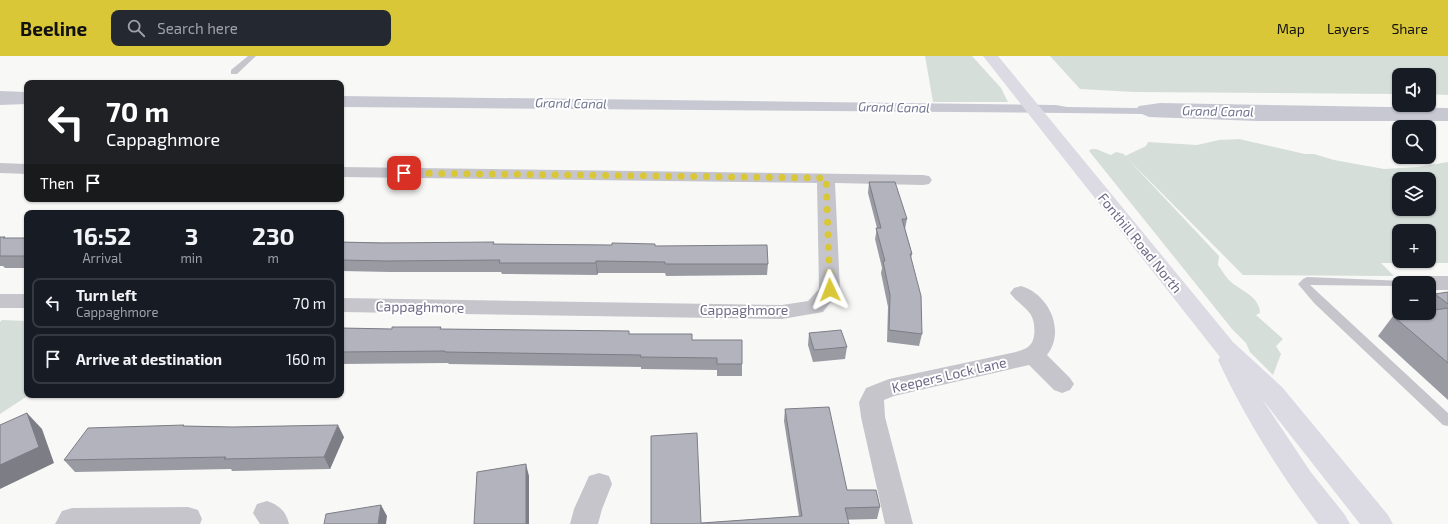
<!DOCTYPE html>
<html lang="en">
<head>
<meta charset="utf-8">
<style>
  :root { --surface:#171b24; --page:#242831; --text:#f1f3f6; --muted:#9ea1a6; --line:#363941; --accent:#dac737 }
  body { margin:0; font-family:"Exo 2",sans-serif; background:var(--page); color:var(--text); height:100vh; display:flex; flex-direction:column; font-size:15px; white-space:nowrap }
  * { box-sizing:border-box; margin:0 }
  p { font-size:13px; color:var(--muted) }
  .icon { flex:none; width:22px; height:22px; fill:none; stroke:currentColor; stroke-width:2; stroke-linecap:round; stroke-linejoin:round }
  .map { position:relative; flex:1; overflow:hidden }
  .side { position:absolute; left:24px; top:154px; width:320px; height:188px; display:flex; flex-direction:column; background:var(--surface); border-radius:8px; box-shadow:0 1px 3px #0004 }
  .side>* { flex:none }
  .guide { position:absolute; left:24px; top:24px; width:320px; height:122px; border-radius:8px; box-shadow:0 1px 3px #0004; background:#202124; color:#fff; overflow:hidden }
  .buttons { position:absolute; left:1392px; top:12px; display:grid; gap:8px }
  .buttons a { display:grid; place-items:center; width:44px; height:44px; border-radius:8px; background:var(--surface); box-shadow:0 1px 3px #0004; font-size:20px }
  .pin { position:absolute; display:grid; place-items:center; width:34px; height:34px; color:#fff; margin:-17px; border-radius:8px; box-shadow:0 2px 6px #0006 }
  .me { position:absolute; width:44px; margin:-22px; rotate:358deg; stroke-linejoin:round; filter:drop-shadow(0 0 3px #0008) }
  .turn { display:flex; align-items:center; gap:14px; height:84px; padding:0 16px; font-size:18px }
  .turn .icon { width:52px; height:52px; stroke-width:2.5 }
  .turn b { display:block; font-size:28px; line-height:34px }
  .then { display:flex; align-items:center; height:38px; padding:0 16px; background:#0003; gap:8px; font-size:15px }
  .eta { display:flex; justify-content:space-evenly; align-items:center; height:68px; text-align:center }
  .eta b { font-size:24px; font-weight:700; line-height:28px }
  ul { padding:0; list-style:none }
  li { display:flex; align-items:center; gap:12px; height:50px; margin:0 8px 6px; padding:0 8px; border:2px solid var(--line); border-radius:8px }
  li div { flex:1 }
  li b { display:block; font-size:15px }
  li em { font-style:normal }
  header { display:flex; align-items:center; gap:24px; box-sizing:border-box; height:56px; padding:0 20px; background:var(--accent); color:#111 }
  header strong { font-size:19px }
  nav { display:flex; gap:22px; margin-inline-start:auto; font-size:14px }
  .search { width:280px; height:36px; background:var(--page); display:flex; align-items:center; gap:10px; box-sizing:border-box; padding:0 14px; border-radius:8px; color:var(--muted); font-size:15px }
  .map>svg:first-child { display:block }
</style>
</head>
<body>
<header>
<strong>Beeline</strong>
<div class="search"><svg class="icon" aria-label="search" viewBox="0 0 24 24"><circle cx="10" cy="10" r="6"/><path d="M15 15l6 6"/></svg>Search here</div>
<nav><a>Map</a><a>Layers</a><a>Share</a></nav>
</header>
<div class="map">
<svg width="1448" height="468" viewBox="0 0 1448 468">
  <rect width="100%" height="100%" fill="#f8f9f7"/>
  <path fill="#d6ded9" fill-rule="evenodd" d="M925,0H972L1001,32L1008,46H933Z
    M1050,0H1448V39L1429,38V19H1399V38L1134,36L1080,33Z
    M1239,83L1305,98H1314L1334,104L1384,113L1417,111L1448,106V207H1381L1394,220L1243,219L1125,100L1146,90L1148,86L1197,89L1219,84ZM1399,123H1429V153H1399ZM1399,175H1429V205H1399Z
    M1091,93H1096L1111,99L1116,96L1124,98L1125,100L1219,200L1218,209C1222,214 1226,222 1231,226C1242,235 1260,241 1260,257L1256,259L1283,283L1276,290L1281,298L1273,319L1250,296L1246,287L1232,273L1089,95Z
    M2,264L27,265V339H29L0,358V266Z"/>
  <path fill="#c8c8d3" d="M0,35L27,36V48L0,49Z
    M341,40L1056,49L1067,51L1137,52L1139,50L1160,47L1448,52V65H1257L1149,61L1142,58L1066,57L341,51Z"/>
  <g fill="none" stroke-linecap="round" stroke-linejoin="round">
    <path fill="#c6c5cc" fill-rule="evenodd" d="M248,0H256L237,18H231V14Z
      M1307,221L1405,225L1406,227H1399V230L1310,229L1448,357V370L1443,369L1314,247L1298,228L1303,223Z"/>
    <path fill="#c6c5cc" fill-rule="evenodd" d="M0,107L27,108V118L0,117Z
      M341,111L923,119L929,120L932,124L929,128L923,129L835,127L840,234L823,256L782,263L341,256V242L782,249L808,245L819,233L817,127L341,121Z
      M1401,220H1448V234H1429V227H1399V233L1394,232L1391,227L1394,222Z
      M1021,230C1049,238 1066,275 1047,299L1070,322L1074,328L1070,334L1062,337L1054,334L1029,309L894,340L884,344L885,361L913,468H885L861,361L859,346L866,332L889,323L1016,296C1021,294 1027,293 1030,289C1036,283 1035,268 1032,261C1027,251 1016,246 1010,237L1014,232Z
      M0,238H27V252H0Z
      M599,417L609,420L612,428L602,453L598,468H570L574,453L589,420Z
      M267,445C279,449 286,455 289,468H260L253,457L257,448Z
      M188,451L198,454L202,463L200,468H55L62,455L72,452Z"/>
    <path fill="#dcdae2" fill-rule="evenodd" d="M983,0H998L1233,286L1282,331L1388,459L1393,468H1360L1262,343L1310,415L1345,459L1350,468H1318C1279,416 1245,362 1218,304L1220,301Z"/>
  </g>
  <path fill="#9a9aa3" d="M869,126L907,163L905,173L912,198L911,202L922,278L919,290L887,286L888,251L881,217L882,212L875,183L877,172L868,137Z
    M0,181L6,182H27V212H5L3,210H0Z
    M341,186L495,188L612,189L655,188V190L768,208L767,219L666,220L665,217H598L597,219L502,218L501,216H390L341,215Z
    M1448,236V344L1378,280L1393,260L1429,257V245L1435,238Z
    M441,271V273L629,275V278H692V284L742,308V320H717V314L641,313V311L449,308L448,307L341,308V272L392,273Z
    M809,277L847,291L845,303L813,306L808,289Z
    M785,353L847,434L880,451L877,463L651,468L701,467L799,460L784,365Z
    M185,370L232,371L344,381L330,413L232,415L231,413L75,416L64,404Z"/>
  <path fill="#7d7d85" d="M596,205L598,217L597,219L596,207Z
    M27,357L42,373L54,407L0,433V409Z
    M338,369L344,381L330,413L324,401Z
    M526,408L529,420V468H526Z
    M381,449L387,460L386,468H378Z"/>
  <path fill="#b3b3be" stroke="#7d7d85" d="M869,126H895L907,163H902L912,198H910L921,240L922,278L889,274L890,239L883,205H885L876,172H881Z
    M0,181H5L3,182H27V200H0Z
    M341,186L381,187L494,186L493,188L612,189V187L655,188V190L767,189L768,208H665V206L596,205V207H499L500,204L386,205L341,204Z
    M1448,236V248L1435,238Z
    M1448,252V307L1393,260L1412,257H1429V255Z
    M392,271H441L440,273L629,275V278H692V284H742V308H717V302L640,301L641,299L445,296V295L341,296V272L392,273Z
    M841,274L847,291L814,294L809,277Z
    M829,351L847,434H876L880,451L845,452L849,468H651V380L697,377L701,467L802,460L785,353Z
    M27,357L39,391L0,409V369Z
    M184,369L183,370L232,371L338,369L324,401L224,403L226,401L64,404L88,372Z
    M526,408V468H474L477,416Z
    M381,449L378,468H324L326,458Z"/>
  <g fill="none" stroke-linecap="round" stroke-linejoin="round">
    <path stroke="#dac737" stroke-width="7" stroke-dasharray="0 12.6" d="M404,117L826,122L830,234"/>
  </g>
  <g text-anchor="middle" stroke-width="4" stroke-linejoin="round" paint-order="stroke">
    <g font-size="13" font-style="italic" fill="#70738f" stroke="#fff">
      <text transform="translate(571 47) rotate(1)" y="5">Grand Canal</text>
      <text transform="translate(894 51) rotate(1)" y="5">Grand Canal</text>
      <text transform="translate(1218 55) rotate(1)" y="5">Grand Canal</text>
    </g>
    <g font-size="14" fill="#6d6a86" stroke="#fff">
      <text transform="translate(1140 187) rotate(51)" y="5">Fonthill Road North</text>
      <text transform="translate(420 251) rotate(1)" y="5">Cappaghmore</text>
      <text x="744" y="259">Cappaghmore</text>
      <text transform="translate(949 319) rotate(-13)" y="5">Keepers Lock Lane</text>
    </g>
  </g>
</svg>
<div class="buttons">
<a><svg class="icon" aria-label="sound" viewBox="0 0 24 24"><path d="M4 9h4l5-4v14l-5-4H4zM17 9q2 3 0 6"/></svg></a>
<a><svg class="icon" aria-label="search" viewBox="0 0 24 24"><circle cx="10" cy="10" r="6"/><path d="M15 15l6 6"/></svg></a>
<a><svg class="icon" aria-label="layers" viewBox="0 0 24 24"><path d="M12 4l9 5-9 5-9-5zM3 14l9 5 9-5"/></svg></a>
<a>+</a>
<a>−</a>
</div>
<div class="pin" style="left:404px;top:117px;background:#d93025"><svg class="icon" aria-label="arrive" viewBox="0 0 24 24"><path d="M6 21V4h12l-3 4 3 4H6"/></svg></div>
<svg class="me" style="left:830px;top:234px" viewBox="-20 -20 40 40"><path d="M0-17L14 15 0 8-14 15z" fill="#dac737" stroke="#fff" stroke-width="4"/></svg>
<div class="guide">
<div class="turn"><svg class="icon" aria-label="left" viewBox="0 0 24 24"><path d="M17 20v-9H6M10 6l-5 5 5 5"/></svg><div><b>70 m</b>Cappaghmore</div></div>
<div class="then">Then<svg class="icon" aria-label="arrive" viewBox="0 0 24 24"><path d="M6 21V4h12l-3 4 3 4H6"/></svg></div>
</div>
<section class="side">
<div class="eta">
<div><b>16:52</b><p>Arrival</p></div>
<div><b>3</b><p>min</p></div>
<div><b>230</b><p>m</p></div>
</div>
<ul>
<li><svg class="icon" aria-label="left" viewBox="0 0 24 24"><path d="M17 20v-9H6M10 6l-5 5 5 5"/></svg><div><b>Turn left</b><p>Cappaghmore</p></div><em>70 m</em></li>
<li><svg class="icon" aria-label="arrive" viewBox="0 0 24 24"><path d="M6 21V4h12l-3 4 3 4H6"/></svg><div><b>Arrive at destination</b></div><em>160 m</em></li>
</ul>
</section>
</div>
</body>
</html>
